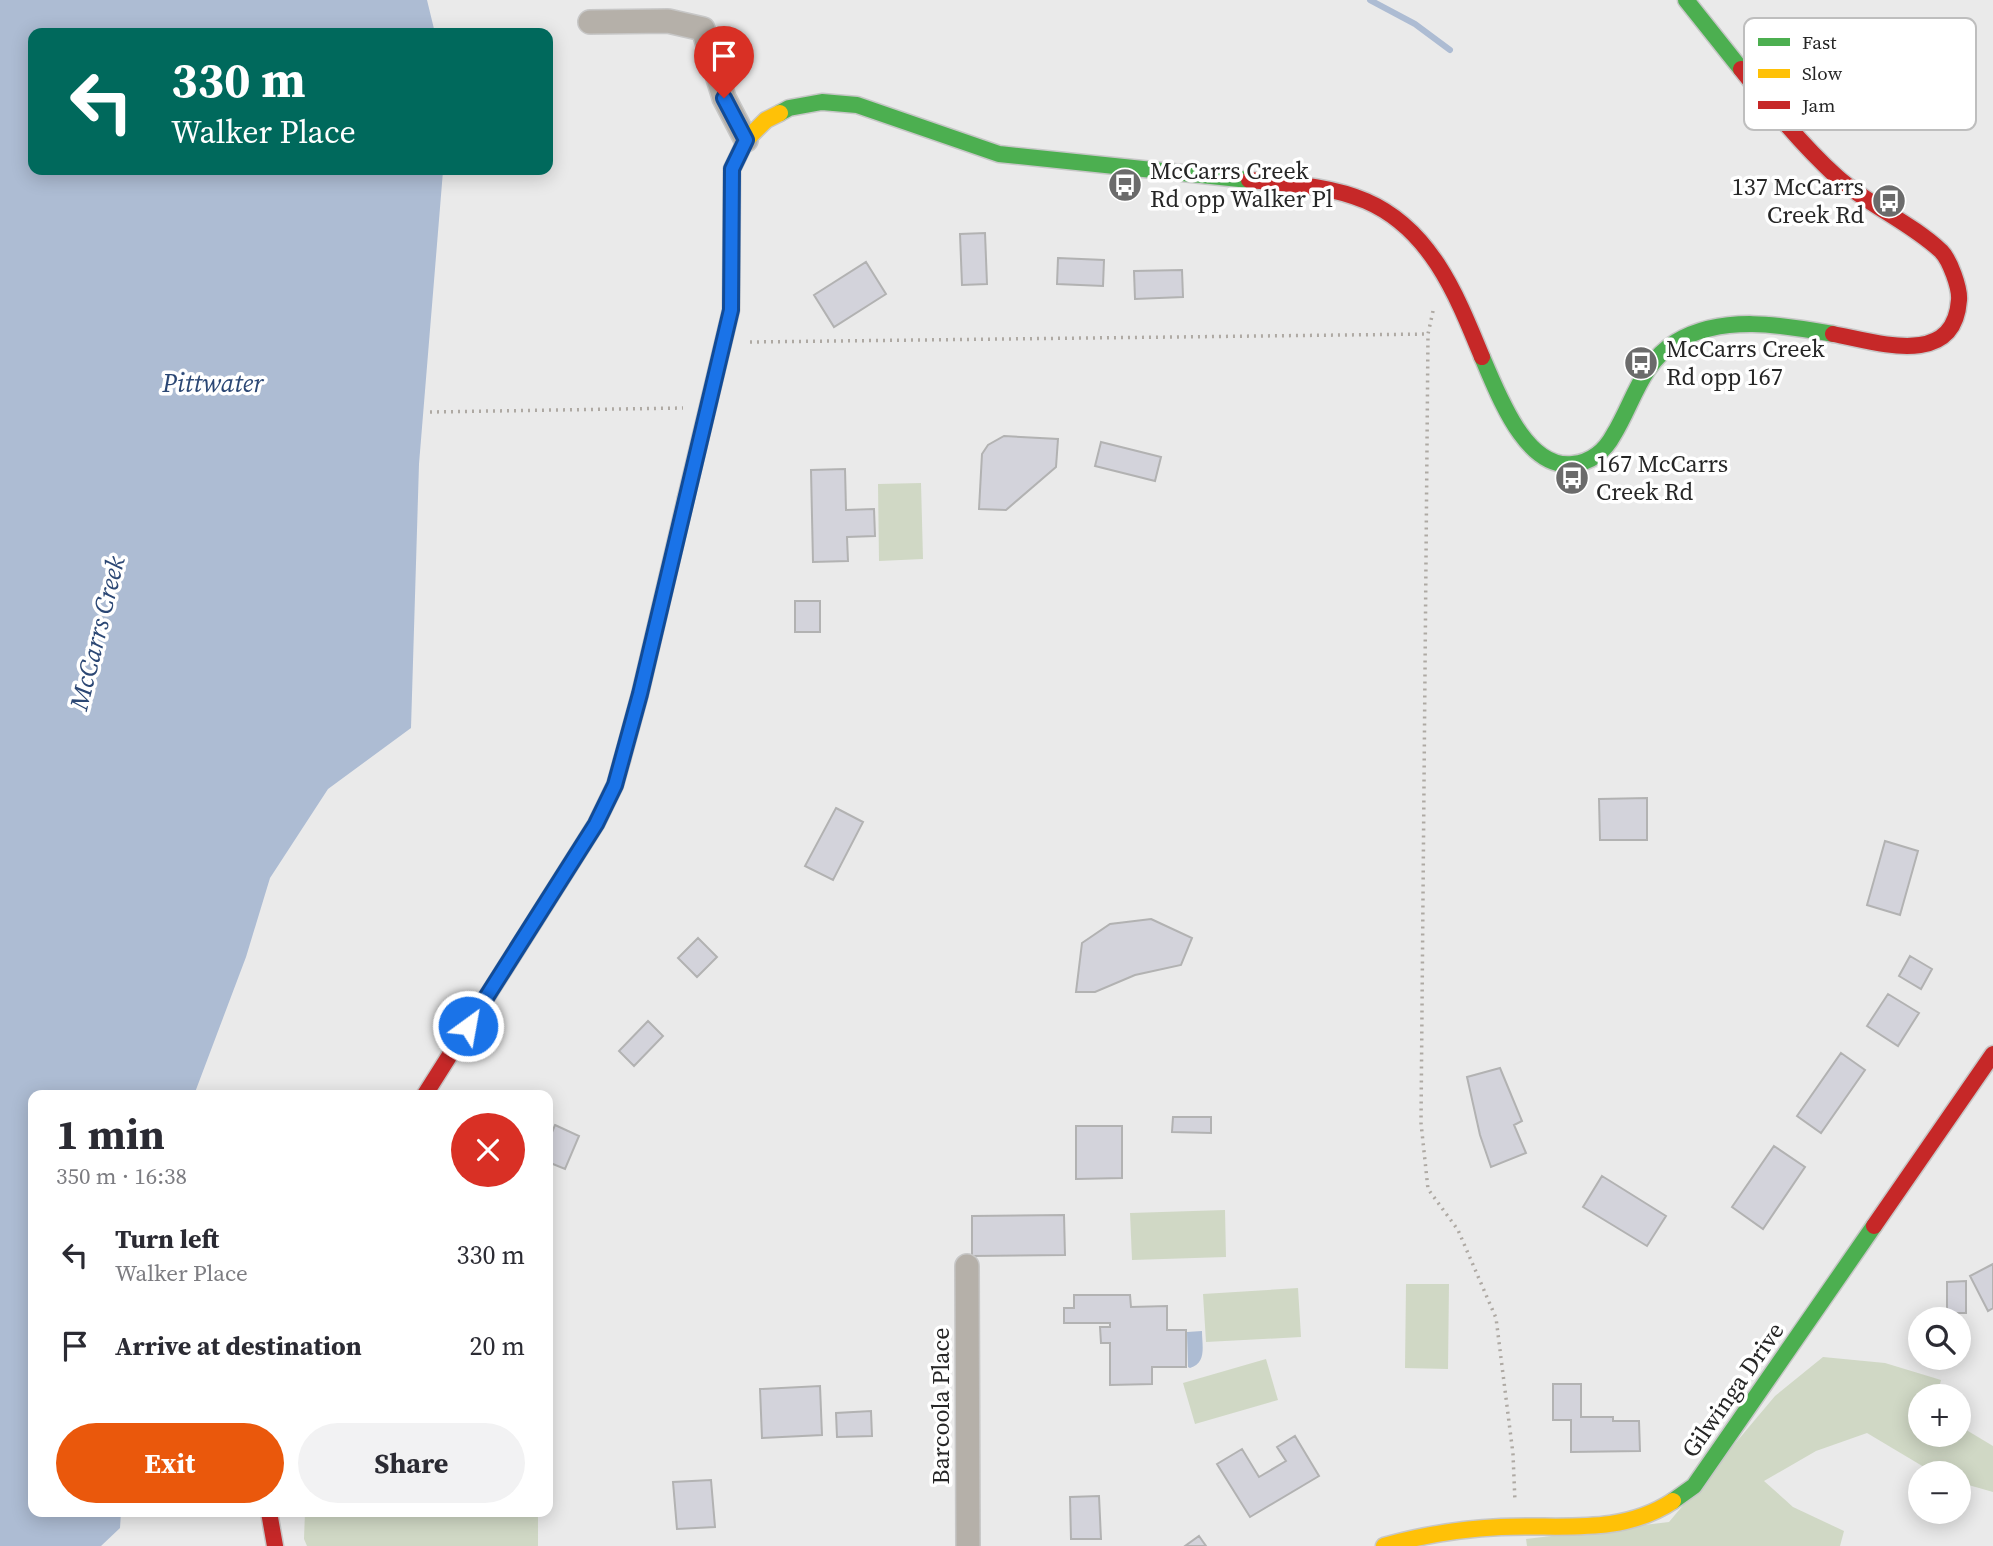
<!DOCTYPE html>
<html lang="en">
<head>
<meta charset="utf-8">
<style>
  :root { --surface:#fff; --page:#f2f2f3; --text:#2b2b33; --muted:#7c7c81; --accent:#ea580c }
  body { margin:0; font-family:"Source Serif 4",serif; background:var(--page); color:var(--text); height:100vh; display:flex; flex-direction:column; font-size:26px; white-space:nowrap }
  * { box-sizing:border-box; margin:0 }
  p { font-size:23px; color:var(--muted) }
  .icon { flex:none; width:38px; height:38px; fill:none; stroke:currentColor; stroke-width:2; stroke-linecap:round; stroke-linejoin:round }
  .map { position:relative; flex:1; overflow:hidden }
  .drawer { position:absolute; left:28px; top:1090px; width:525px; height:427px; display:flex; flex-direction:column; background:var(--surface); border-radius:14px; box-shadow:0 4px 18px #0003 }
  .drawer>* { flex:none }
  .top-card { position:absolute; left:28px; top:28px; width:525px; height:147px; border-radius:14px; box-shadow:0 4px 18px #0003; background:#00695c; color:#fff; overflow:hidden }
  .tools { position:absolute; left:1908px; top:1307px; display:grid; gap:14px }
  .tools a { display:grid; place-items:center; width:63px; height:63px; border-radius:50%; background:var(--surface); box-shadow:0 4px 18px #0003; font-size:35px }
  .pin { position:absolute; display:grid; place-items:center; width:60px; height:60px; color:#fff; margin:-72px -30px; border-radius:50% 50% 50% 0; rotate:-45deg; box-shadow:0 0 7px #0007 }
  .pin .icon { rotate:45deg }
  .me { position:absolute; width:77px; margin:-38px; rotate:32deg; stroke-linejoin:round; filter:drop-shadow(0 0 5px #0008) }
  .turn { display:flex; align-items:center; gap:24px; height:147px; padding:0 28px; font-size:32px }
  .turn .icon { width:91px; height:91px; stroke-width:2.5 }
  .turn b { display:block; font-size:49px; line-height:60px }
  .round { display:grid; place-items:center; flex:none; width:74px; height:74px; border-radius:37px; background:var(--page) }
  .head { display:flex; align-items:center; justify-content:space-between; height:119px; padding:0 28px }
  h1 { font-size:42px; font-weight:700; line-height:52px }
  .button { display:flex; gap:14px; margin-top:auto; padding:14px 28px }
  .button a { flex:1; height:80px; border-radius:42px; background:var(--accent); color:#fff; font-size:28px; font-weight:700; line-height:80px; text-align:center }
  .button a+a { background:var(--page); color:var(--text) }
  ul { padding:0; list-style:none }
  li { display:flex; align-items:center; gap:21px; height:91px; padding:0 28px }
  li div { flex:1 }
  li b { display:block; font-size:26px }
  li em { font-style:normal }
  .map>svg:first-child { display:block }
</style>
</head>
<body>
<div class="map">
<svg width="1993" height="1546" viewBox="0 0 1993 1546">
  <rect width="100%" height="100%" fill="#eaeaea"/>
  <path fill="#d0d8c5" d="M921,483L923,559L879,561L878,484Z
    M1225,1210L1226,1257L1132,1260L1130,1213Z
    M1406,1284H1449L1448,1369L1405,1368Z
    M1298,1288L1301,1337L1206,1342L1203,1294Z
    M1823,1357L1885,1363L1941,1380L1937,1396H1920V1435H1958V1425L1993,1446V1492L1958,1482V1474L1934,1473L1867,1433L1816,1451L1764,1481L1793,1507L1844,1531L1840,1546H1527L1526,1539L1669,1522L1775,1396Z
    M1266,1359L1278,1400L1195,1424L1183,1383Z
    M305,1512H538V1546H307L304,1539Z"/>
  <path fill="#adbcd3" d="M0,0H427L435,33H33V170L443,171L419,464L411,728L328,789L270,878L246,957L194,1095L33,1096V1512H121L120,1528L101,1546H0Z
    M1202,1331C1202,1346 1207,1363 1190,1368L1188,1367L1187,1332Z"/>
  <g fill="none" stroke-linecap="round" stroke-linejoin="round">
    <path stroke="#adbcd3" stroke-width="6" d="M1370,0L1415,24L1450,50"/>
  </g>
  <path fill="#d3d3db" stroke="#b2b2b2" stroke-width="2" d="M985,233L987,284L962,285L960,234Z
    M1058,258L1104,260L1103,286L1057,284Z
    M866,262L886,294L834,327L814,295Z
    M1182,270L1183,297L1135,299L1134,271Z
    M1004,436L1058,439L1056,467L1006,510L979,509L982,454L988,445Z
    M1101,442L1161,457L1155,481L1095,466Z
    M845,469L846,510L874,509L875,536L847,537L848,561L813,562L811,470Z
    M795,601H820V632H795Z
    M1647,798V840H1600L1599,799Z
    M836,808L863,822L833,880L805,866Z
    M1885,841L1918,851L1900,915L1867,905Z
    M1151,919L1192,938L1181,965L1135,975L1095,992H1076L1082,943L1110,924Z
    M698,938L717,957L697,977L678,958Z
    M1910,956L1932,969L1921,989L1899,976Z
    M1888,994L1919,1013L1898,1046L1867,1026Z
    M648,1021L663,1036L634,1066L619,1051Z
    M1841,1053L1865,1070L1821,1133L1797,1116Z
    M1500,1068L1522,1121L1514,1125L1526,1153L1491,1167L1480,1135L1467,1077Z
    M1173,1117H1211V1133L1172,1132Z
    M555,1125L579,1136L565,1169L548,1162V1142Z
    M1076,1126H1122V1178L1076,1179Z
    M1774,1146L1805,1167L1763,1229L1732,1207Z
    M1602,1176L1666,1216L1647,1246L1583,1207Z
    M1064,1215L1065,1255L972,1256V1216Z
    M1993,1264V1308L1988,1311L1970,1276Z
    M1966,1281V1313H1947V1282Z
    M1074,1295H1130L1131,1307L1167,1306V1330H1186V1367H1152V1384L1110,1385V1343H1101L1100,1327H1110V1323H1064V1308H1074Z
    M1553,1384H1581V1417H1613V1421H1639L1640,1451L1571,1452V1420H1553Z
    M820,1386L822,1435L762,1438L760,1389Z
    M871,1411L872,1436L837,1437L836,1413Z
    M1295,1436L1319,1476L1250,1517L1217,1464L1242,1449L1259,1477L1286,1461L1277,1447Z
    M711,1480L715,1527L677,1529L673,1482Z
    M1099,1496L1101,1539H1071L1070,1497Z
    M1199,1536L1206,1546H1185Z"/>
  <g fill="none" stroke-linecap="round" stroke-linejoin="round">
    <g stroke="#c7c7c7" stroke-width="26">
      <path id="street" d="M590,22L668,21L703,29L724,98L746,140
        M967,1266L968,1546"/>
    </g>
    <g stroke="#c7c7c7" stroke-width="19">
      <path id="fast" d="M1686,0L1741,69
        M780,113L789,108L822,102L857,105L999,154L1249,180
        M1482,357C1498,393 1525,470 1573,464C1592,462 1605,451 1614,434C1633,403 1642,362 1676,342C1722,314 1783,325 1833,334
        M622,760L640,694L686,498
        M1673,1501L1694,1486L1874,1226"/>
    </g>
    <g stroke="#c7c7c7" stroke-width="19">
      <path id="slow" d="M686,498L731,310L732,169L746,140L766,120L780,113
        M1384,1546C1422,1535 1461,1529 1501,1527C1561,1524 1620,1536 1673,1501"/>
    </g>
    <g stroke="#c7c7c7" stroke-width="19">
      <path id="jam" d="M1741,69C1771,107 1801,144 1837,177C1868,205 1910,222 1941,251C1950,260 1960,288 1959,300C1954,369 1877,342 1833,334
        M1249,180C1288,184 1329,185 1366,201C1431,229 1457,296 1482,357
        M424,1096L596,824L615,785L622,760
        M1874,1226L1993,1054
        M269,1512L275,1546"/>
    </g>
    <path stroke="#aea9a3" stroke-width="3.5" stroke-dasharray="2 5" stroke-linecap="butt" d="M1433,311L1428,334L1421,1123L1428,1189L1458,1230L1496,1318L1513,1454L1515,1502
      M750,342L1428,334
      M430,412L683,408"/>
    <use href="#street" stroke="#b5b0a9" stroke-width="23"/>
    <use href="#fast" stroke="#4caf50" stroke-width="16"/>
    <use href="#slow" stroke="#ffc107" stroke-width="16"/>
    <use href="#jam" stroke="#c62828" stroke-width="16"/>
  </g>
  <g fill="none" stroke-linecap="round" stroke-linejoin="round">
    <g stroke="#114b97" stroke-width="18">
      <path id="route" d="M468,1026L596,824L615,785L640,694L731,310L732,169L746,140L724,98"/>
    </g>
    <use href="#route" stroke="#1a73e8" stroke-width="12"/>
  </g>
  <defs>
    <g id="bus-disc" transform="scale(1.75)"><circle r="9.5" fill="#6b6b6b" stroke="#fff"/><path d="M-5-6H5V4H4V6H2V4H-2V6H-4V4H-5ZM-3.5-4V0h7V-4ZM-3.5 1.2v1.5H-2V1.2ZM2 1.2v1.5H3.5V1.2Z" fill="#fff"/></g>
  </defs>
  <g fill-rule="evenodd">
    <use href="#bus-disc" x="1125" y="185"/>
    <use href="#bus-disc" x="1889" y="201"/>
    <use href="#bus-disc" x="1641" y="363"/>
    <use href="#bus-disc" x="1572" y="478"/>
  </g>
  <g text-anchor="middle" stroke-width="7" stroke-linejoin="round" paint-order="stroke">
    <g font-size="24" fill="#262626" stroke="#fff" text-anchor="start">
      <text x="1150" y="179">McCarrs Creek<tspan x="1150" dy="28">Rd opp Walker Pl</tspan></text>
      <text x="1864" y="195" text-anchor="end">137 McCarrs<tspan x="1864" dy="28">Creek Rd</tspan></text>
      <text x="1666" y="357">McCarrs Creek<tspan x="1666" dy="28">Rd opp 167</tspan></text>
      <text x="1596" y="472">167 McCarrs<tspan x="1596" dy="28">Creek Rd</tspan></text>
    </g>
    <g font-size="24" fill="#262626" stroke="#fff">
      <text transform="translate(1733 1390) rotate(-55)" y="8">Gilwinga Drive</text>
      <text transform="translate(941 1406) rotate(-90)" y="8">Barcoola Place</text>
    </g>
    <g font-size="26" font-style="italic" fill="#2b4774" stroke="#fff">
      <text x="213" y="392">Pittwater</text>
      <text transform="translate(97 633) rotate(-76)" y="9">McCarrs Creek</text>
    </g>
  </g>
  <rect x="1744" y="18" width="232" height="112" rx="10" fill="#fff" stroke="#bebebe" stroke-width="2"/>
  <rect x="1758" y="38" width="32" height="8" fill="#4caf50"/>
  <rect x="1758" y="69" width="32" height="9" fill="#ffc107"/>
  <rect x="1758" y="101" width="32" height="8" fill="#c62828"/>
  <g font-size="19" fill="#262626">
    <text x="1802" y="49">Fast</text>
    <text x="1802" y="80">Slow</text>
    <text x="1802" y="112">Jam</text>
  </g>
</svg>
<div class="tools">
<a><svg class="icon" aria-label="search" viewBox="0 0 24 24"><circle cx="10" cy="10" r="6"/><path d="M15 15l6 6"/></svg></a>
<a>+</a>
<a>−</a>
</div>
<div class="pin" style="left:724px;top:98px;background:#d93025"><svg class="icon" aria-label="arrive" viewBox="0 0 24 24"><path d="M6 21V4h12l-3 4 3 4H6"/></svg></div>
<svg class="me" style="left:468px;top:1026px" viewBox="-20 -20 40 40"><circle r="17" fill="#1a73e8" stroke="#fff" stroke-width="3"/><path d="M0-11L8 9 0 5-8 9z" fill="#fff"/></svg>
<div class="top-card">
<div class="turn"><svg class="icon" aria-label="left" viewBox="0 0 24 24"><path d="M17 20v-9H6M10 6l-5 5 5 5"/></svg><div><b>330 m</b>Walker Place</div></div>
</div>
<section class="drawer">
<div class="head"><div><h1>1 min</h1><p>350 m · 16:38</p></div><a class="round" style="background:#d93025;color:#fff"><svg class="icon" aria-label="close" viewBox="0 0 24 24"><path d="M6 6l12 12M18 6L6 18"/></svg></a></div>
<ul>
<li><svg class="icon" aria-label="left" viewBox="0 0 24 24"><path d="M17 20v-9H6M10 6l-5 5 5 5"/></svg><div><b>Turn left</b><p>Walker Place</p></div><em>330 m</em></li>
<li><svg class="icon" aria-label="arrive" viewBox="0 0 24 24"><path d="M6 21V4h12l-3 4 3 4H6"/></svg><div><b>Arrive at destination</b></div><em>20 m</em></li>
</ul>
<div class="button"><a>Exit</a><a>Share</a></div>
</section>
</div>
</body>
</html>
